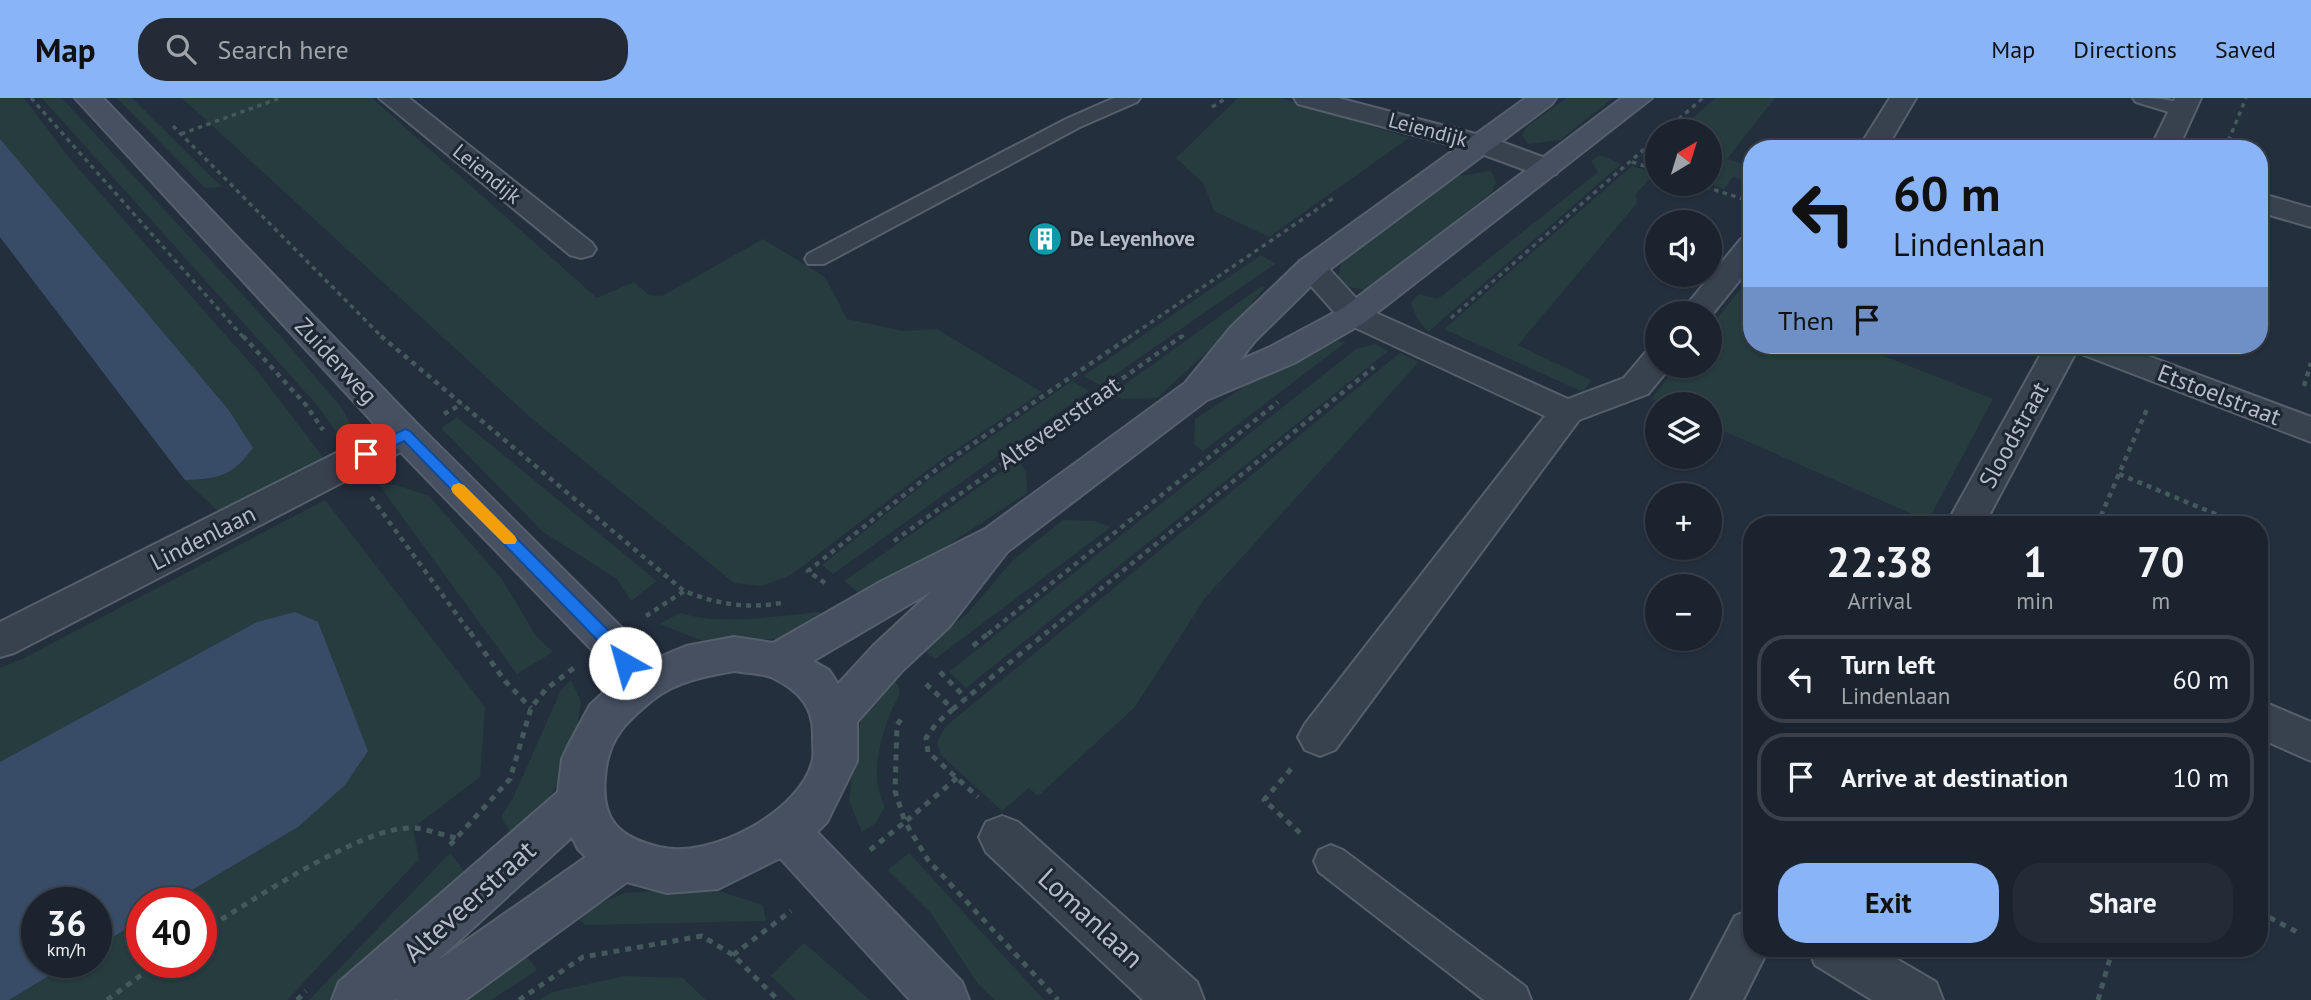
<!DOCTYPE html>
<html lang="en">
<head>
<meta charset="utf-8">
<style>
  :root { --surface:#1b232e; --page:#242b36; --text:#f1f3f6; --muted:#a0a4aa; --line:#39404a; --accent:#8ab4f8 }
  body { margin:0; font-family:"PT Sans",sans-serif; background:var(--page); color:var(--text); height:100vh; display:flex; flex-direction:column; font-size:26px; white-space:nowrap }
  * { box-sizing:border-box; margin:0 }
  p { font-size:23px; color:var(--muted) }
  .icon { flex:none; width:38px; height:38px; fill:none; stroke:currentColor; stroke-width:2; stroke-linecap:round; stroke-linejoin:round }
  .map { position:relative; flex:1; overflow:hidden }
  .panel { position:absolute; left:1743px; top:418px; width:525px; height:441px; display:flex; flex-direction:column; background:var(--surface); border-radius:28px; box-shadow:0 2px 5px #0004,0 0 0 2px var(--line) }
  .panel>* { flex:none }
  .hud { position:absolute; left:1743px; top:42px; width:525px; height:214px; border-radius:28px; box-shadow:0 2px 5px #0004,0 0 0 2px var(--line); background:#8ab4f8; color:#111; overflow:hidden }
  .needle { width:46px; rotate:38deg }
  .controls { position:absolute; left:1645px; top:21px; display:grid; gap:14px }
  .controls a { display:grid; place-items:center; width:77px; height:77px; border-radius:50%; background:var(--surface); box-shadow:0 2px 5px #0004,0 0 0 2px var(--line); font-size:35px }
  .speed { position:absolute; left:21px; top:789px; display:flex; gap:14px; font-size:35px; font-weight:700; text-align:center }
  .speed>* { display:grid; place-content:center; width:91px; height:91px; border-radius:50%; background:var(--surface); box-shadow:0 2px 5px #0004,0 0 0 2px var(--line); line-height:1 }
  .speed small { font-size:18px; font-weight:400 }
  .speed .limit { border:10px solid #d22; background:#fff; color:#111 }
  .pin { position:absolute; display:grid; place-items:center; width:60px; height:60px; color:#fff; margin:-30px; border-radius:14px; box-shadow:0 4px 10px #0006 }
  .me { position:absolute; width:77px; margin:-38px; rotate:322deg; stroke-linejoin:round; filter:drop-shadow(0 0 5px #0008) }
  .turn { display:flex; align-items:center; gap:24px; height:147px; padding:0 35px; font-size:32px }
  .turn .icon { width:91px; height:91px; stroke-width:2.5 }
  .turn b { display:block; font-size:49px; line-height:60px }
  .then { display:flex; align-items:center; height:66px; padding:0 35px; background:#0003; gap:14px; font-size:26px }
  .eta { display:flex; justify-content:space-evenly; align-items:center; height:119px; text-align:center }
  .eta b { font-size:42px; font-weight:600; line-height:49px }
  .primary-button { display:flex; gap:14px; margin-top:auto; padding:14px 35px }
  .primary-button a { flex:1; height:80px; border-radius:28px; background:var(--accent); color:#111; font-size:28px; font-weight:600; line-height:80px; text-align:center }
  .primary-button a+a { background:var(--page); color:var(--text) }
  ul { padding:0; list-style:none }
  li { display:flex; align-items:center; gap:21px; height:88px; margin:0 14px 10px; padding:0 21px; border:4px solid var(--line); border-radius:28px }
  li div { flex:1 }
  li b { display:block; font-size:26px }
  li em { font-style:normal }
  header { display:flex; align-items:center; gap:42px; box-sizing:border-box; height:98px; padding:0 35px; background:var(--accent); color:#111 }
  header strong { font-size:33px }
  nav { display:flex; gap:38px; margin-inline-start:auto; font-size:24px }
  .search { width:490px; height:63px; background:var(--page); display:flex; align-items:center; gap:18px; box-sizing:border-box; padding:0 24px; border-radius:28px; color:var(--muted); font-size:26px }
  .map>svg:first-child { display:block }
</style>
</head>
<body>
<header>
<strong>Map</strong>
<div class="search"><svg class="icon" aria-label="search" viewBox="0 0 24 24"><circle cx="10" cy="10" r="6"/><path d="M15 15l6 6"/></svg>Search here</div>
<nav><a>Map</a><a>Directions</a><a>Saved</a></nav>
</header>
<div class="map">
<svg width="2311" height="902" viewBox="0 0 2311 902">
  <rect width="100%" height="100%" fill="#242f3e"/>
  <path fill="#263c3f" d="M0,0H24L70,61L259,275L326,363L222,417L185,382L209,381L228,311L0,42Z
    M42,0H62L283,241L341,309L350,325L342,342L317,307Z
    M117,0H132L222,89L205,90Z
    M182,0H372L597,200L634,184L649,197L662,198L763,141L825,179L847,221L903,233L937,231L1042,294L942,361L791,477L762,488L734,485L531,320Z
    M1238,0H1280L1409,40L1269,139L1214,113L1204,86L1176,60Z
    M1566,0H1613L1560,42L1528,46L1522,36L1528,28Z
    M1715,0H1775L1727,61L1752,69V85L1733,79L1724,91L1709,86L1710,33H1679Z
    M1600,57L1621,66L1428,234L1417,220L1411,205L1419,196L1438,201L1598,74L1591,63Z
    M1632,68L1655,75L1636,96L1637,105L1518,247L1591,282L1583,294L1444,231Z
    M1491,73L1496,84L1492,94L1381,182L1366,192L1349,189L1337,181L1343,161L1452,79Z
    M1261,157L1275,166L1100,287L1083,278Z
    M1750,179L1752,247H1856L1993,301L1928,423L1710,327V306H1663L1651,301L1678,268H1710V229Z
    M1266,188L1230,233L1157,300L1122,301L1113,295L1259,190Z
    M1338,243L1346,244L1203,353L1194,346L1195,321L1265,275Z
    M1375,246L1388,253L966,590L949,574L1356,251Z
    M1400,255L1419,264L1205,500L1135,609L1038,698L1029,690L1002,713L941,657L937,644L946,628Z
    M1072,283L1089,293L833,476L822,467L930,381Z
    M457,319L657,483L631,503L617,481L543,434L441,330Z
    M1018,362L1026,374L1027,395L866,501L844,483Z
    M379,387H396L429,398L502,481L536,538L553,554L517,576Z
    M325,402L485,609L480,679L413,730L419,761L287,902H9L70,865L96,864V849L142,822V864H201V805H170L298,729L0,664V570L22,561Z
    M1063,422L1094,423L1111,429L935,561L922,551L967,516L1013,462Z
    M819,514L827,523L778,541L703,543L659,526L680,515C724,528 774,518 819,514Z
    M889,578C893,582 898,585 899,590C901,598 895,605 892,611C880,641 869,679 885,708L876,725L862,734L849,703L854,659L860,625L873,600Z
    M571,582L581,604L577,629L554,693L516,744L501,719L513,700L561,592Z
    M450,755L471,782L329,902H309Z
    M909,755L1044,902H995L978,886L930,814L888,772Z
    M681,791L719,793L763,807L766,823L586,827L573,817L625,795Z
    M804,845L870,902H796L771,878Z
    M521,850L537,872L491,902H446Z
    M624,878L683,880L706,902H539L552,894Z"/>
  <path fill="#394c67" d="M0,41L228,311L253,350C233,377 220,381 185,382L0,139Z
    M295,514L318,524L368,653L345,687L298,729L170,805H142V822L96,849V805H37V864L70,865L9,902H0V664L257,524Z"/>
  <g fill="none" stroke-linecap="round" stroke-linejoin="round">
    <g stroke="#565f6c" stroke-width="4">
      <path id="lane" d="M1114,0H1140L1137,4L1080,29L824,166H808L805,161L808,156L1066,21Z
        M2133,0C2151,0 2179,0 2192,12L2182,18L2136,4Z
        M1331,747L1343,752L1526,889L1531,902H1484L1319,774L1314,763L1319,752Z"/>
    </g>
    <g stroke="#565f6c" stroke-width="4">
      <path id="street" d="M379,0H409L592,145L596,151L592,157L581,160L570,157Z
        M1294,0H1338L1491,40L1556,64L1560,70L1556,76L1546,79L1536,76L1471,52L1298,6Z
        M1890,0H1916L1886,51H1858Z
        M2175,0H2201L2178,51H2150Z
        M2259,95L2311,110V129L2259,114Z
        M1752,138V167L1710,219V215H1680L1741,141Z
        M1311,161L1322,163L1365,210L1568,301L1624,280L1645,255L1657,252V268H1671L1648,296L1579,322L1335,652L1320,658L1305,652L1298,639L1305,626L1545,318L1343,224L1295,170L1300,163Z
        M2046,247H2119L2311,319V344L2076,254L1984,427H1946Z
        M405,324L418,327L423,336L418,345L14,555L0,559V524L392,327Z
        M2259,602L2311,624V663L2259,640Z
        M1002,718L1018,724L1197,884L1204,902H1143L986,754L979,739L986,724Z
        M1752,811V850H1769L1743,902H1691L1735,818Z
        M1808,850H1878L1936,884L1943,902H1872L1815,867Z"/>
    </g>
    <g stroke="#565f6c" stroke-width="4">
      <path id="secondary" d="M75,0H103L418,327L623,531L648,564L686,548L734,539L773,545L882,483L985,431L1185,285L1231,229L1300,163L1526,0H1556L1552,6L1322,177L1255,243L1240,262L1270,249L1343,210L1622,0H1652L1365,224L1294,265L1207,302L1007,454L949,529L903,572L857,624V663L827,724L817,734L962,884L969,902H910L780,760L718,791L667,795L627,784L465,902H396L397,900L394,902H332L339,884L558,694L562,661L568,648L590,607L615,584L595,555L392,345ZM932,493L873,548L838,586L829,572L813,563ZM734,573C745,575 760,575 771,579C799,592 814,609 813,639C813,646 814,654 813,661C802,714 709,762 659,749C618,739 601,722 605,679C606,663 610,648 620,634C628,622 643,610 654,601C677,583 707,578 734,573ZM572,739L578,751L586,759L437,863Z"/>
    </g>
    <path stroke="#44595c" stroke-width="3.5" stroke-dasharray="4.5 4.5" stroke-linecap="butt" d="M31,0L244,240
      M1212,9L1227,0
      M173,28L383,240
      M1665,33L1703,0
      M181,36L280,0
      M2225,51L2246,0
      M1632,64L1657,72
      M1697,86L1752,104
      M1451,220L1657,40
      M1128,240L1335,99
      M1180,240L1187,235"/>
    <path stroke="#44595c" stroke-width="4.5" stroke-dasharray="5 5" stroke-linecap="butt" d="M243,238L306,307L323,332
      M381,238L684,493C717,506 746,511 781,505
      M2304,288L2311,265
      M444,316L462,306
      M2119,376L2242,427
      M371,399L471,536
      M2097,427L2147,311
      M894,443L1182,238
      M825,485L808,473L942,367L1131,238
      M646,518L684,493
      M988,536L1278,304
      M1045,536L1374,269"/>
    <path stroke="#44595c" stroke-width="5" stroke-dasharray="6 6" stroke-linecap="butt" d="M470,534L505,583L531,610
      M973,548L990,534
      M940,574L966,600
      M926,586L953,611L1047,534
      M953,611L936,626L926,640L928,654L978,699
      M1291,671L1264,702L1300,735
      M957,680L905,724L928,762L1058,902
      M450,747L510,681L531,610L546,591L574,570
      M870,752L905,724L895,693L897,627L902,620
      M2259,814L2301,836
      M201,834C248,806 362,727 414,730C427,731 443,737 456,740
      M733,857L791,813
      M107,902L159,864
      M297,902L306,893
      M519,902L583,859L702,838L733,857L778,902
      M2098,902L2113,850"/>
    <use href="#lane" fill="#38414e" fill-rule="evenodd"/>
    <use href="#street" fill="#38414e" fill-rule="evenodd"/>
    <use href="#secondary" fill="#465061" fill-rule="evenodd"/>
  </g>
  <path fill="#1a73e8" stroke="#114b97" stroke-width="2" d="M405,331L410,333L615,539L634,565L631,570H619L603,548L404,343L366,362L358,356L360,353Z"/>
  <path fill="#f59e0b" d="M459,385L464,387L515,438L517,442L515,446H504L453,395L451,391L453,387Z"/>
  <defs>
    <g id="building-disc" transform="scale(1.75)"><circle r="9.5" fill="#0f9aa8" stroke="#1d2633"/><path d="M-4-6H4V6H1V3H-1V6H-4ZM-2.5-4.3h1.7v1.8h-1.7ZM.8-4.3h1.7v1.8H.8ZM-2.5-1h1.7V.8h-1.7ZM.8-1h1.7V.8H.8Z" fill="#fff"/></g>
  </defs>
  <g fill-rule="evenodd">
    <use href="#building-disc" x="1045" y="141"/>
  </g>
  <g text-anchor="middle" stroke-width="6" stroke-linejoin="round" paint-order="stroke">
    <g font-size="21" fill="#b4bcc9" stroke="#1d2633">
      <text transform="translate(1428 32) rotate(15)" y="7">Leiendijk</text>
      <text transform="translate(487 76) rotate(39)" y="7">Leiendijk</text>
    </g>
    <g font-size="21" font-weight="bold" fill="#b4bcc9" stroke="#1d2633" text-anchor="start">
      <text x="1070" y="148">De Leyenhove</text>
    </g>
    <g font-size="24" fill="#b4bcc9" stroke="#1d2633">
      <text transform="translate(336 263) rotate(47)" y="8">Zuiderweg</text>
      <text transform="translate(2219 297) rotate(21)" y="8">Etstoelstraat</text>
      <text transform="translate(1059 325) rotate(-35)" y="8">Alteveerstraat</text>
      <text transform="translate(2014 337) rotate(-61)" y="8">Sloodstraat</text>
      <text transform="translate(203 440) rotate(-27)" y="8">Lindenlaan</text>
    </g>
    <g font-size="28" fill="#b4bcc9" stroke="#1d2633">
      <text transform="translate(469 803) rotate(-42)" y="10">Alteveerstraat</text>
      <text transform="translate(1091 820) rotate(43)" y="10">Lomanlaan</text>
    </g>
  </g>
</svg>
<div class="controls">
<a><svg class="needle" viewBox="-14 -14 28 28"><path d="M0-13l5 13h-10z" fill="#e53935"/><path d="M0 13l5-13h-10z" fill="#a0a4aa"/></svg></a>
<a><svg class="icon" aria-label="sound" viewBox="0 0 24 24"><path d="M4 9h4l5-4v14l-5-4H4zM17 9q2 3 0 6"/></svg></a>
<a><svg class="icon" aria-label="search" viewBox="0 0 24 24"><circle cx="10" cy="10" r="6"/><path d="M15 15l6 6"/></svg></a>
<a><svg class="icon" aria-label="layers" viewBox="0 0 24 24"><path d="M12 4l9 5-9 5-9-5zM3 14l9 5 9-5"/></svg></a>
<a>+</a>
<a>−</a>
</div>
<div class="speed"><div>36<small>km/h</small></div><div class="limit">40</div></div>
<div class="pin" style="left:366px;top:356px;background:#d93025"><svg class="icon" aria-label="arrive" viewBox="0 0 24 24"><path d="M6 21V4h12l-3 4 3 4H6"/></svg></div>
<svg class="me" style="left:625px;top:565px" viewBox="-20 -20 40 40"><circle r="19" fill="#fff"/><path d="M0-13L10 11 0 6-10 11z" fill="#1a73e8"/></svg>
<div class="hud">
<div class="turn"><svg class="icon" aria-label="left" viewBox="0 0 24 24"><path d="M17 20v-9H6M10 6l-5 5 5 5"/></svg><div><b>60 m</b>Lindenlaan</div></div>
<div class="then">Then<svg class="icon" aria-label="arrive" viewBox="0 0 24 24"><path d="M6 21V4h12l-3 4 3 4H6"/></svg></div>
</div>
<section class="panel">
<div class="eta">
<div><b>22:38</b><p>Arrival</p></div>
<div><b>1</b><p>min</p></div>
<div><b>70</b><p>m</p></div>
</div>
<ul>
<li><svg class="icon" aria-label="left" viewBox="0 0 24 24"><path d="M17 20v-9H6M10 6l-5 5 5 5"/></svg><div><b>Turn left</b><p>Lindenlaan</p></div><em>60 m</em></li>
<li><svg class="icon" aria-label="arrive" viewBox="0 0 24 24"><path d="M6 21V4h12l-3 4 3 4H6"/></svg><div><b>Arrive at destination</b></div><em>10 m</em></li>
</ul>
<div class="primary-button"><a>Exit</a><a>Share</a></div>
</section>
</div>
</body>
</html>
